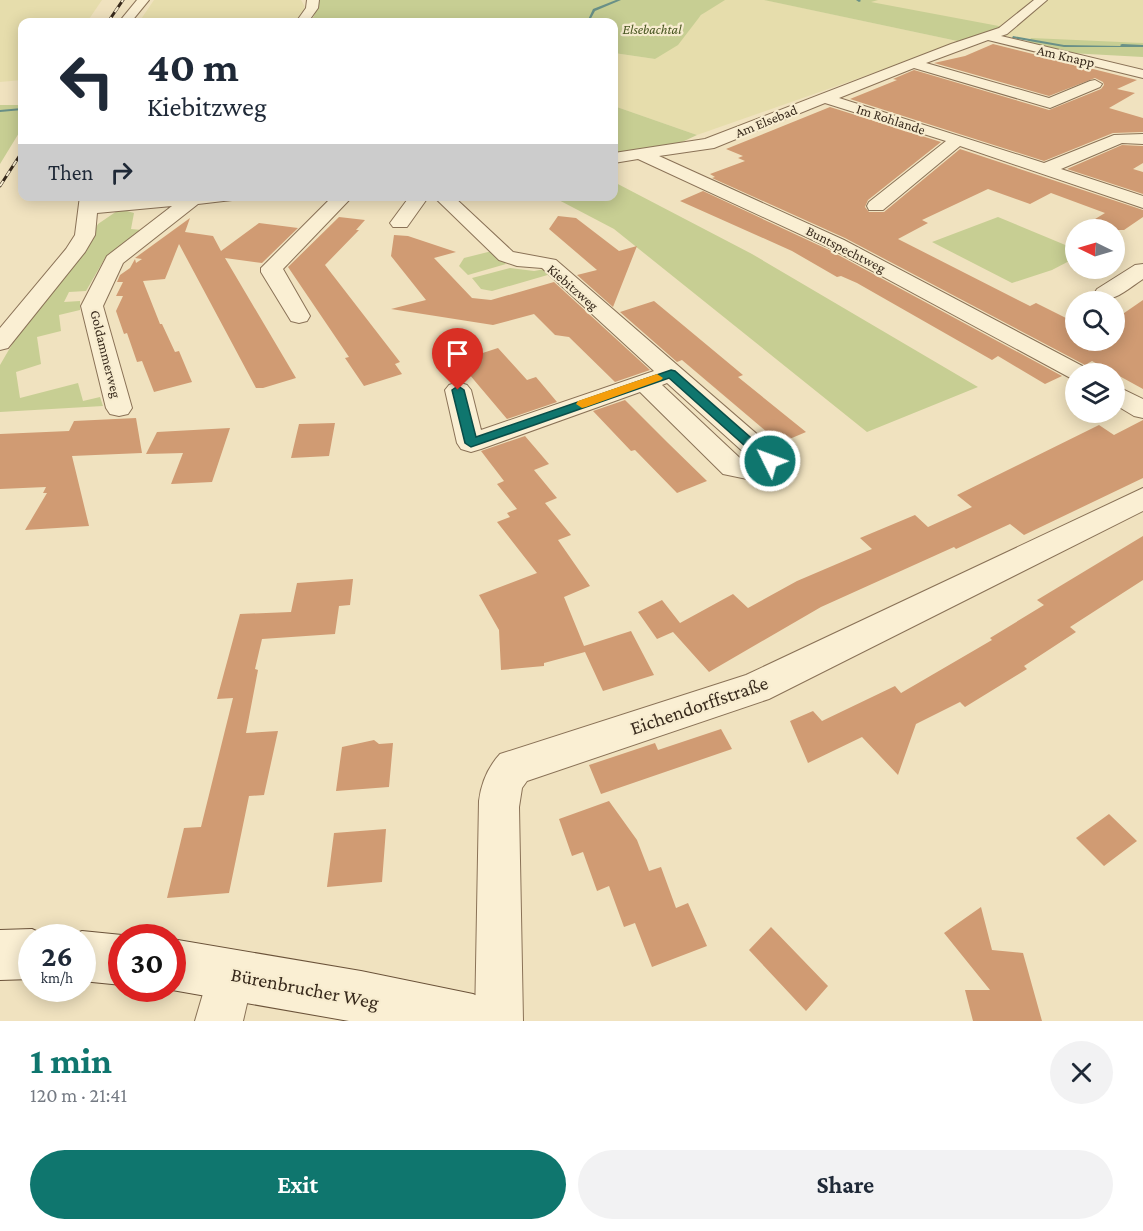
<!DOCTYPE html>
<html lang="en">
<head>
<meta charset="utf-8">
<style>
  :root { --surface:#fff; --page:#f2f2f3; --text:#1f2937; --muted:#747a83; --accent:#0f766e }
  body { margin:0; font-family:"Crimson Pro",serif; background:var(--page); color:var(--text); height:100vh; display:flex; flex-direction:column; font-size:22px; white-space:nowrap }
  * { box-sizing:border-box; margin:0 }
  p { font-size:20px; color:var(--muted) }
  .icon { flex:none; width:33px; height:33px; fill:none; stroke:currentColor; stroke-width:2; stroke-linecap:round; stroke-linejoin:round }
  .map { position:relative; height:1021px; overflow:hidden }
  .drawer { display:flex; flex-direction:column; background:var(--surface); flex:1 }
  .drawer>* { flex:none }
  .top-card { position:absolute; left:18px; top:18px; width:600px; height:183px; border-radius:12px; box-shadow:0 3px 15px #0003; background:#fff; color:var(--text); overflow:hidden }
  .needle { width:39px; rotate:275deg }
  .fabs { position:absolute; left:1065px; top:219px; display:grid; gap:12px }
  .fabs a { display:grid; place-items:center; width:60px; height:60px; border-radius:50%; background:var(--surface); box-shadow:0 3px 15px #0003; font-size:30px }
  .speed { position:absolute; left:18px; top:924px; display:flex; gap:12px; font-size:30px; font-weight:700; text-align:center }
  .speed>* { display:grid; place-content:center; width:78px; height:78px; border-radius:50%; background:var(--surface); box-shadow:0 3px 15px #0003; line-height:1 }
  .speed small { font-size:15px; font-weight:400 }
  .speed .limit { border:9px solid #d22; background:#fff; color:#111 }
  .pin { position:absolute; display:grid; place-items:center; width:51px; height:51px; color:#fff; margin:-62px -26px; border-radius:50% 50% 50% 0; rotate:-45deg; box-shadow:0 0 6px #0007 }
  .pin .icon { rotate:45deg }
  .me { position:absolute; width:66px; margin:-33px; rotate:312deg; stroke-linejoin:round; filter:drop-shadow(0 0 4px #0008) }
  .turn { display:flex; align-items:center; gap:21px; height:126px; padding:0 30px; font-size:27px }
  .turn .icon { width:78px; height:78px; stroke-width:2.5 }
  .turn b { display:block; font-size:42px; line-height:51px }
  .then { display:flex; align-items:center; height:57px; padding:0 30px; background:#0003; gap:12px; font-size:22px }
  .round { display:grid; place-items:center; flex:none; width:63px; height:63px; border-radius:32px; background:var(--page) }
  .head { display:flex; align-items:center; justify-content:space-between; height:102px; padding:0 30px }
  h1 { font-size:36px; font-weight:700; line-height:45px; color:var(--accent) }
  .primary-button { display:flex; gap:12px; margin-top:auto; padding:12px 30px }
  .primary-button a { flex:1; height:69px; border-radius:36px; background:var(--accent); color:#fff; font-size:24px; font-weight:700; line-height:69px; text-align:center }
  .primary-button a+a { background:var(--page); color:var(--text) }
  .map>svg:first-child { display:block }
</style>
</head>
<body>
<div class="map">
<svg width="1143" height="1021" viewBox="0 0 1143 1021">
  <rect width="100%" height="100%" fill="#f0e2bf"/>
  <path fill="#e6ddac" d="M0,0H102L87,22H22V80L0,82Z
    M154,0H301L305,7L301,19L297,22H139Z
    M719,0H765L962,42L697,135L614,106V53L655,59L691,24Z
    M875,0H1143V43L1042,40L1003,36L868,2Z"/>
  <path fill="#c7ce93" d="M319,0H725L701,15L678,45L655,59L614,53V22H309L314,16Z
    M764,0H878L871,2L1004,27L962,42Z
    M1031,38L1143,43V57L1051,52L1026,44Z
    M0,105H22V128L0,164Z
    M614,106L697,135L665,150L614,155Z
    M614,182L752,254L978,387L867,432L614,229L553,197L614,196Z
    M120,209L134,213L131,229L142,230L105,258L86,291L69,292L64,302L80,301V310L59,315L61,331L37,337L41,364L16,372L20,398L78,383L83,401L100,397L103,406L0,412V365L21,329L82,254L98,224Z
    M998,217L1075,249V258L1052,270L1012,283L932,242Z
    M492,251L506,264L468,275L459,266L464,258Z
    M510,268L534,271L545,269L551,274L492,291L481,289L472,278Z"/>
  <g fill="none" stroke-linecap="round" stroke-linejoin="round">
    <path fill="#699087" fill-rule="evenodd" d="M616,0H621L595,11L589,22H587L593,9Z
      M856,0H860L861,1L859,2Z
      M1013,36L1064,45L1121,46L1120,45L1122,44L1143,45V47H1064L1012,38Z
      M22,108V110L0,112V110Z"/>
  </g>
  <path fill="#d09b73" d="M993,44L1137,80L1117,89L1135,93L1109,108L1143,118V132L1113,133L1044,161L850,99L897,80L893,79L914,70L1049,110L1101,89L1104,85L1103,82L1095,78L1049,96L934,63L965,56Z
    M830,107L941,142L868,200L865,207L869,212H884L960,149L1143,210V217L1124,230H1077L1105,213L1051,193L1030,204L988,189L922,220L928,223L898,239L1030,306L1036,303L1076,323V340H1114V320L1143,300V389L1092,361L1085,365L845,238L712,178L715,177L710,174L745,161L738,158L743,156L726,149Z
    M1122,145L1143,146V163L1133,169L1143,172V194L1067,169Z
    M703,191L829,250L1062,376L1045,384L998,356L992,360L857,283L841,276L837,277L792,251L680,201Z
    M558,216L576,218L619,251L637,246L613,307L577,275L597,270L549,229Z
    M339,217L365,220L356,230H359L325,265L400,362L395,364L402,374L364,386L345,358L349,357L288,267Z
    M190,218L185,232L213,236L221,251L259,223L298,228L262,263L225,258L296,378L263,388H256L179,244L165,279L143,281L160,324H162L175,352L179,351L192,382L154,392L142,361L137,362L127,333L124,334L116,311L123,296H116L123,282H117L120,275L130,268L135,259L136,263L142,259L135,258Z
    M394,235L408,236L456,252L434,258L472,298L491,300L554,282L650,370L615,382L569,337L555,335L534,314L493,325L391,309L426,300L391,256Z
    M654,301L743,375L738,377L806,432L780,443L682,360L677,362L620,312Z
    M498,348L527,380L536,377L557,402L507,419L458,361Z
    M625,400L667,442L707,481L677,493L635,450L631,451L593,411Z
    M136,418L142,453L72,456L89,526L25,530L47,493H43L46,487L0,489V434L69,431L74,421Z
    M1143,420V478L1024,535L1010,524L956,549L954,547L821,607L709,672L673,632L657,639L638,612L662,600L680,623L733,594L748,608L797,581L872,549L860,538L915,515L928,527L972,507L957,495L1099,425L1114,435Z
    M335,423L329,456L291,458L299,424Z
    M230,428L212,482L171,484L183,453L146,454L157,432Z
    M525,436L549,464L534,470L557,498L545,503L571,535L558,540L590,586L564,597L584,646L631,631L654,675L603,691L585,652L544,663V666L501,670L499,630L479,595L537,573L497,522L510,517L507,513L517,509L497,484L504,481L481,451Z
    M1143,536V580L1070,627L1076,632L1024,666L1027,669L965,707L960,702L916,724L898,775L862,737L808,763L790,721L813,711L822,721L895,686L901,693L992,640L990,638L1044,605L1037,600Z
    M353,579L350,605L339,606L335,634L262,639L255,669L258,670L246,733L278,731L264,795L249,796L229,893L167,898L184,828L201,827L233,698L217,699L240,614L291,612L297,583Z
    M721,729L732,749L601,794L589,765L655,743L658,750Z
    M374,740L379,744L393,743L389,787L336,791L342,747Z
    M609,801L637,840L649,871L661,867L676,908L688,903L707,946L652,967L635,923L624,927L609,886L597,891L583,852L572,856L559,819Z
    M1109,814L1137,841L1104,866L1076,838Z
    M386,829L382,882L327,887L334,833Z
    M981,907L992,950L1023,953L1042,1021H973L965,990H990L944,933Z
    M771,927L828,986L806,1011L749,950Z"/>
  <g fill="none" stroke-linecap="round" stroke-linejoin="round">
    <g stroke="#8a7257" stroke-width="2">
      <path id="street" d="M137,0H149L131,22H119Z
        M307,0H319L318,8L308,22H296L306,8Z
        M1034,0H1047L1007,34L1001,36L1143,70V78L988,40L926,63L1049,98L1090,81L1095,80L1102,84L1100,87L1050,108L914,68L839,98L1044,163L1114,135L1143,134V144L1122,143L1061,169L1143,196V208L960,146L883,210H869L867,206L869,202L946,141L825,103L714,148L659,156L844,240L1088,369L1091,374H1076V381L830,248L638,159L614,163V153L705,139L951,44L999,28Z
        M80,196H98V201L155,196H234L232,200L198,204L123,263L103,306L132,408L128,414L119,416L110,414L106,408L81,306L107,256L172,206L97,213L95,235L85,252L8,348L0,350V328L66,249L75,235Z
        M333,196H353L283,269L310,316L307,321L299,323L291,321L261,272V268Z
        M410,196H429L407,227H393L390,223Z
        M433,196H453L513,252L556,260L780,454L784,461L780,468L747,479L723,474L640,392L481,449L471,452L461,449L457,443L445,390L449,385L458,382L467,385L471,390L481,430L654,371L542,268L517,266L499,260ZM667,383L750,458L742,460L662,385Z
        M1143,264V279C1129,288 1114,303 1097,299L1094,294L1097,289L1135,265Z
        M1114,385L1143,399V418L1134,416L1114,404Z
        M1143,488V511L769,699L527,781L522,788L519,807L523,1021H475L479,801C481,784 488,767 500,754L746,675Z
        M231,950L248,956L254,973L243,1021H195L214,956Z"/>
    </g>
    <g stroke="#6b533a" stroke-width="2">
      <path id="secondary" d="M32,929L51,938H32V979L0,980V930Z
        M82,931L122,935L129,938H122V985L82,981V938H65Z
        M172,939L361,971L473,994L492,1002L500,1021H349L172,990L169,988H172Z"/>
    </g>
    <use href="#street" fill="#faefd3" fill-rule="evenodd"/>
    <use href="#secondary" fill="#faefd3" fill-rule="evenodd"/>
    <g stroke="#382a1c" stroke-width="3">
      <path id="rail" d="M108,22L123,0
        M0,186L22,152"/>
    </g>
    <use href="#rail" stroke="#f7eccf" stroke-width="2" stroke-dasharray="6" stroke-linecap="butt"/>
  </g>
  <path fill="#0f766e" stroke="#0a4d48" stroke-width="1.5" d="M671,370L675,371L774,458L776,461L774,464H765L669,378L471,447L465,443L452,390L458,386L464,390L476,437Z"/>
  <path fill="#f59e0b" d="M657,374L663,378L661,380L586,407L582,408L576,404L578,401Z"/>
  <g text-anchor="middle" stroke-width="4.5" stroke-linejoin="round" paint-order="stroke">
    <g font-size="14" font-style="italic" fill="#485621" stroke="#f7eccf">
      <text x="652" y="34">Elsebachtal</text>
    </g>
    <g font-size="14" fill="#382a1c" stroke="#f7eccf">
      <text transform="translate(1066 56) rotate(13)" y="5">Am Knapp</text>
      <text transform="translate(891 119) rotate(18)" y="5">Im Rohlande</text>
      <text transform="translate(766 121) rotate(-22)" y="5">Am Elsebad</text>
      <text transform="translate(846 249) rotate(27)" y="5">Buntspechtweg</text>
      <text transform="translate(573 287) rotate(41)" y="5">Kiebitzweg</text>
      <text transform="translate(106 354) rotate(76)" y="5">Goldammerweg</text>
    </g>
    <g font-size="20" fill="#382a1c" stroke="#f7eccf">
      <text transform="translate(699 705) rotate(-19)" y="7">Eichendorffstraße</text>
      <text transform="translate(305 988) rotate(11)" y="7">Bürenbrucher Weg</text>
    </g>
  </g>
</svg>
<div class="fabs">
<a><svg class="needle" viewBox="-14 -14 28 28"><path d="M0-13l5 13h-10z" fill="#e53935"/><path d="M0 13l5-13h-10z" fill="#747a83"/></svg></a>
<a><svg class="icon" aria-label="search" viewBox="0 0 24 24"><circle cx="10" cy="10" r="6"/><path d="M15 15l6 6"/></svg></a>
<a><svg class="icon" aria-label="layers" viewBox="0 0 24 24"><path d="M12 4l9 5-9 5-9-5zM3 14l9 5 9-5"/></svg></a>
</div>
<div class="speed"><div>26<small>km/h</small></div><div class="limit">30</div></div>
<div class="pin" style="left:458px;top:390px;background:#d93025"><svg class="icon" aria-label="arrive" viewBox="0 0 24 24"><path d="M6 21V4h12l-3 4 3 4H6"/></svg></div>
<svg class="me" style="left:770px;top:461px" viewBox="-20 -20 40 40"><circle r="17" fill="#0f766e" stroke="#fff" stroke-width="3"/><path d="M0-11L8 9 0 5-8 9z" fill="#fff"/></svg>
<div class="top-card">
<div class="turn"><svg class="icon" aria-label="left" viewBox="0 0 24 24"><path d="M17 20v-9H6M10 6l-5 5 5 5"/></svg><div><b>40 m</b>Kiebitzweg</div></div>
<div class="then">Then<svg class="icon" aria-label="right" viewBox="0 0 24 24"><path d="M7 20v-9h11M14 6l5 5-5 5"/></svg></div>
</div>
</div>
<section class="drawer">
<div class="head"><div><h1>1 min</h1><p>120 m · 21:41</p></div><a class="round"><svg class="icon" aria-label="close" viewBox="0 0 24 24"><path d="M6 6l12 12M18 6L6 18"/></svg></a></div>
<div class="primary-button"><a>Exit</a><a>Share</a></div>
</section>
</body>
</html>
